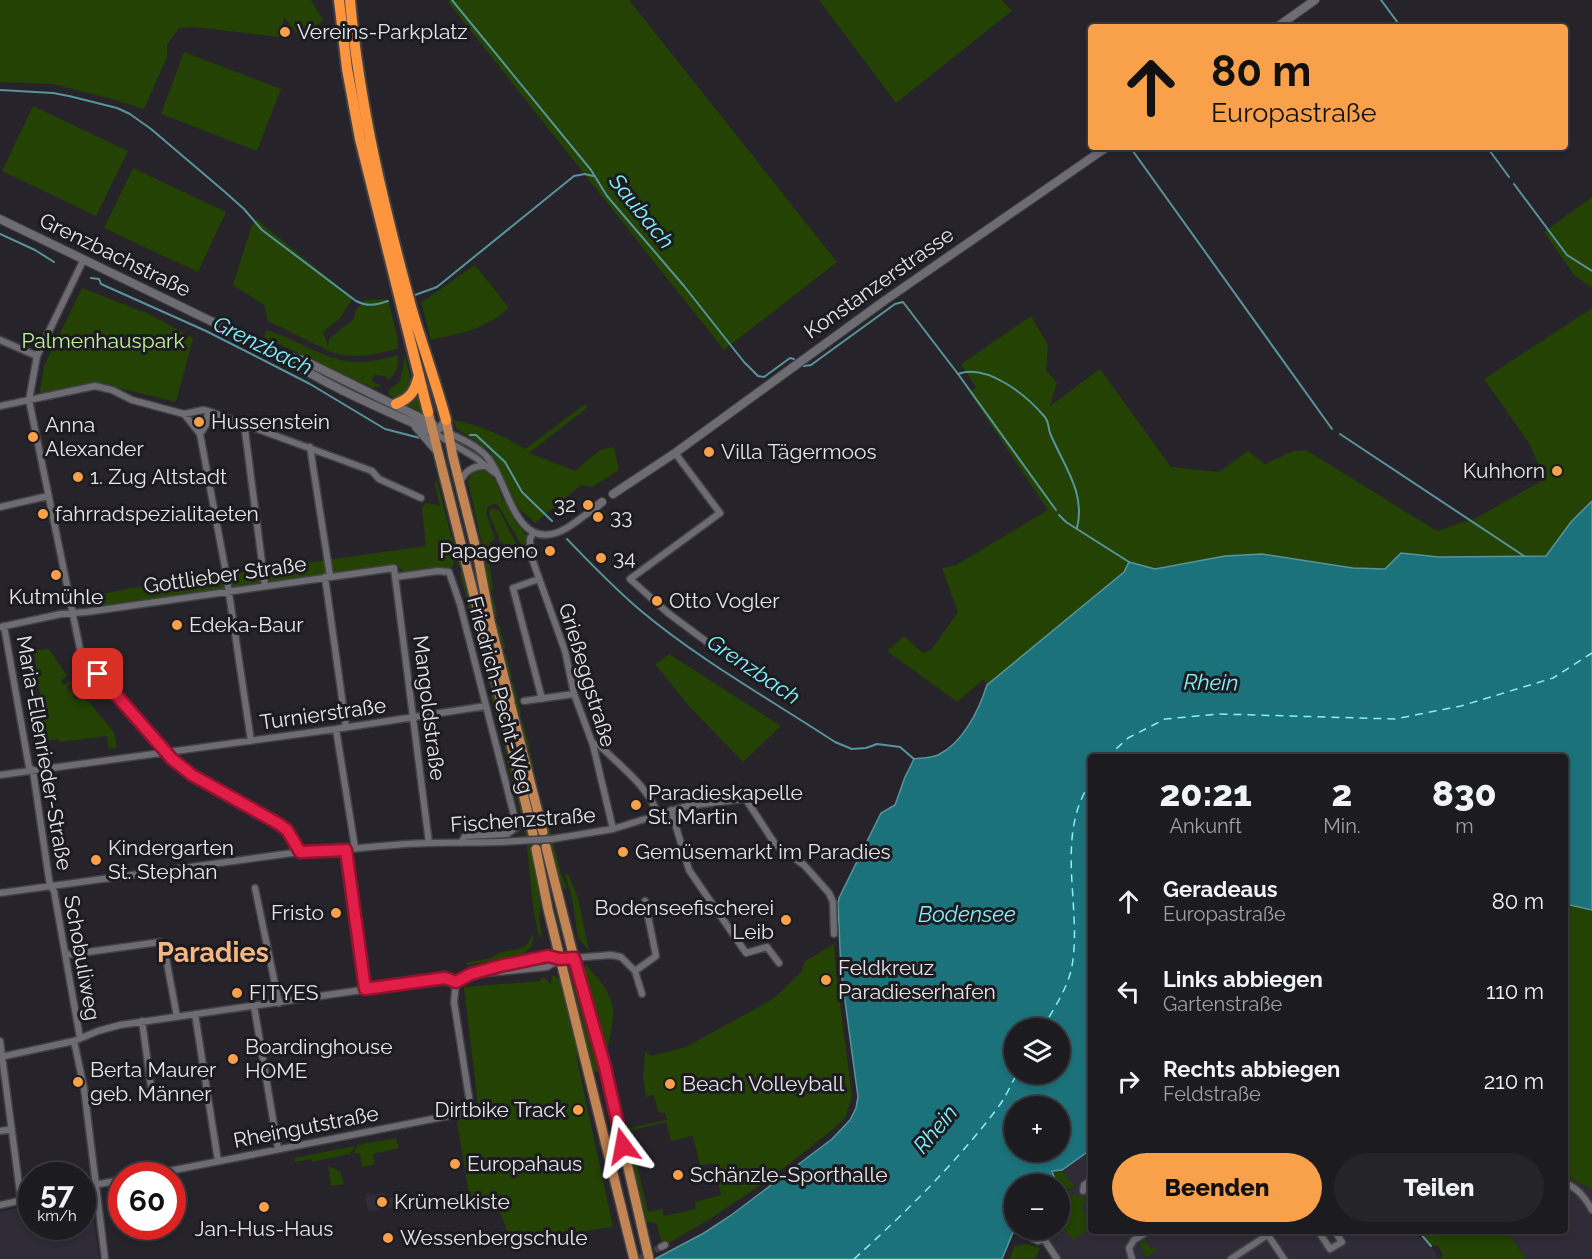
<!DOCTYPE html>
<html lang="de">
<head>
<meta charset="utf-8">
<style>
  :root { --surface:#1c1b20; --page:#252429; --text:#f1f3f6; --muted:#a0a1a5; --line:#3a393e; --accent:#f8a14a }
  body { margin:0; font-family:Raleway,sans-serif; background:var(--page); color:var(--text); height:100vh; display:flex; flex-direction:column; font-size:22px; white-space:nowrap }
  * { box-sizing:border-box; margin:0 }
  p { font-size:20px; color:var(--muted) }
  .icon { flex:none; width:33px; height:33px; fill:none; stroke:currentColor; stroke-width:2; stroke-linecap:round; stroke-linejoin:round }
  .map { position:relative; flex:1; overflow:hidden }
  .details { position:absolute; left:1088px; top:754px; width:480px; height:480px; display:flex; flex-direction:column; background:var(--surface); border-radius:6px; box-shadow:0 3px 9px #0003,0 0 0 2px var(--line) }
  .details>* { flex:none }
  .top-card { position:absolute; left:1088px; top:24px; width:480px; height:126px; border-radius:6px; box-shadow:0 3px 9px #0003,0 0 0 2px var(--line); background:#f8a14a; color:#111; overflow:hidden }
  .fabs { position:absolute; left:1004px; top:1018px; display:grid; gap:12px }
  .fabs a { display:grid; place-items:center; width:66px; height:66px; border-radius:50%; background:var(--surface); box-shadow:0 3px 9px #0003,0 0 0 2px var(--line); font-size:30px }
  .speed { position:absolute; left:18px; top:1162px; display:flex; gap:12px; font-size:30px; font-weight:700; text-align:center }
  .speed>* { display:grid; place-content:center; width:78px; height:78px; border-radius:50%; background:var(--surface); box-shadow:0 3px 9px #0003,0 0 0 2px var(--line); line-height:1 }
  .speed small { font-size:15px; font-weight:400 }
  .speed .limit { border:9px solid #d22; background:#fff; color:#111 }
  .pin { position:absolute; display:grid; place-items:center; width:51px; height:51px; color:#fff; margin:-26px; border-radius:12px; box-shadow:0 3px 9px #0006 }
  .me { position:absolute; width:66px; margin:-33px; rotate:347deg; stroke-linejoin:round; filter:drop-shadow(0 0 4px #0008) }
  .turn { display:flex; align-items:center; gap:21px; height:126px; padding:0 24px; font-size:27px }
  .turn .icon { width:78px; height:78px; stroke-width:2.5 }
  .turn b { display:block; font-size:42px; line-height:51px }
  .eta { display:flex; justify-content:space-evenly; align-items:center; height:102px; text-align:center }
  .eta b { font-size:36px; font-weight:800; line-height:42px }
  .action { display:flex; gap:12px; margin-top:auto; padding:12px 24px }
  .action a { flex:1; height:69px; border-radius:36px; background:var(--accent); color:#111; font-size:24px; font-weight:800; line-height:69px; text-align:center }
  .action a+a { background:var(--page); color:var(--text) }
  ul { padding:0; list-style:none }
  li { display:flex; align-items:center; gap:18px; height:90px; padding:0 24px }
  li div { flex:1 }
  li b { display:block; font-size:22px }
  li em { font-style:normal }
  .map>svg:first-child { display:block }
</style>
</head>
<body>
<div class="map">
<svg width="1592" height="1259" viewBox="0 0 1592 1259">
  <rect width="100%" height="100%" fill="#26242a"/>
  <path fill="#2f2c38" d="M1090,1150V1232H1411L1429,1244L1439,1258L1443,1255L1445,1259H1063L1048,1240L1051,1230H1059V1196L1075,1187L1062,1170Z
    M1565,1176L1592,1189V1259H1526L1508,1232H1564Z
    M385,1192L386,1199L396,1196L398,1206L368,1212L365,1194L369,1193L370,1195Z
    M90,1193L99,1259H0V1212L31,1204L32,1227H82L83,1195Z"/>
  <path fill="#234203" fill-rule="evenodd" d="M0,0H311L323,20L301,38L284,17L279,37L194,27L179,28L167,45V57L144,109L108,98L53,84L0,82Z
    M450,0H629L837,262L724,350L448,2Z
    M819,0H1002L1012,11L896,103Z
    M184,52L281,89L257,151L161,114Z
    M33,106L128,151L96,216L2,171Z
    M133,168L226,212L198,272L104,228Z
    M1592,197V288L1574,275L1544,232Z
    M256,219L353,298L340,318L323,332L328,347L329,339L354,319L355,311L365,300L388,299L397,336L398,349C375,354 355,360 331,352L268,321L264,305L233,285L251,228Z
    M475,265L509,308C481,331 465,332 431,340L421,302C440,291 456,277 475,265Z
    M82,288L149,314L193,338L176,402L98,383L39,398L44,366Z
    M1592,308V501L1571,522L1546,556L1386,569L1353,568L1225,556L1154,569L1129,563L1124,572L987,685L984,679L957,702L887,651L904,636L923,653L931,650L958,612L942,568L956,565L1048,510L969,392L976,387L961,364L1031,316L1048,345L1046,370L1057,383L1050,406L1100,369L1171,467L1219,472L1248,451L1265,464L1293,451L1306,450L1437,531L1476,518L1545,479L1529,443L1484,379Z
    M266,330C296,338 325,361 355,362C370,363 384,359 398,355C398,367 398,372 388,380L385,376L375,375L371,381L381,386L372,388L264,337Z
    M405,356L412,386L398,399L390,396L388,391L400,381Z
    M418,391L424,414L405,404Z
    M585,404L587,408L529,453C545,460 560,464 575,471L600,450L614,447L619,470L592,487L581,485L535,523L517,507L490,451L457,429L453,420C479,425 503,435 525,449Z
    M446,458L468,548L466,549L443,459Z
    M483,470C497,477 498,488 503,500L506,501L515,521L527,536L525,548H523L498,505L494,504L488,506L486,513L495,539L489,543L491,552L486,562L490,566L493,589L490,593C495,599 499,615 495,623L499,625L505,648L503,652L506,655L512,677L510,681L513,683L521,713L519,717L522,720L530,748L527,751L531,754L539,794L546,816L544,819L548,821L561,874L567,888L564,889L557,874L494,623L482,544L468,482C470,474 474,469 483,470Z
    M436,478L452,539L459,551L527,824L541,906L539,917L542,936L540,938C529,902 531,864 524,828L526,824L523,822L516,794L518,790L514,788L507,760L509,757L506,754L499,725L501,723L497,719L489,689L492,686L488,683L482,660L484,657L481,654L475,632L477,628C471,622 466,606 469,598L466,596L460,573L462,569L459,567L452,546L455,559L451,570L446,567L406,574L397,565L90,608L80,604L79,601L85,597L143,586L426,546L422,508L426,503L440,506L435,485Z
    M491,508L499,510L521,553L501,549L505,545L501,541L499,542V537L489,514Z
    M49,649L67,676L61,680L64,685L70,681L72,683L67,687L70,692L76,688L79,691L72,696L76,700L83,695L114,732L117,748H109L107,736L59,742L58,739L47,741L34,653L36,650Z
    M669,654L781,726L743,762L689,706L655,664Z
    M538,834L564,932L561,933Z
    M565,874H568L578,898L589,951L578,937L572,898Z
    M1564,904L1592,910V1189L1565,1176Z
    M533,933L532,946L522,955L467,965L466,963L491,958L499,953L522,948L528,943Z
    M834,944L836,972L852,1096L846,1116L838,1125C783,1170 726,1212 663,1246L656,1223L645,1222L623,1128H629L667,1120L665,1113L658,1112L654,1095L646,1097L643,1077L645,1051L651,1056L686,1047L773,999L802,971L805,961ZM666,1122L671,1141L693,1136L700,1166L713,1163L721,1195L695,1202L696,1209L664,1216L662,1209L648,1212L629,1131Z
    M586,964C592,974 601,980 606,990C620,1012 609,1031 607,1055H606L583,976V969Z
    M570,972L592,1048L600,1068V1071L595,1072L592,1070L568,973Z
    M552,975L557,977L564,988L582,1063L576,1055L613,1227L568,1233H508L497,1205L471,1206L457,1122L478,1106L464,987L540,981L541,978H545L551,984Z
    M396,1138L399,1148L373,1154L375,1164L362,1167L360,1153L353,1154L358,1145Z
    M355,1146L350,1154L312,1162L311,1159L295,1162L294,1158Z
    M328,1166L340,1171L344,1184L331,1186Z
    M1051,1170H1062L1075,1187L1059,1192V1185H1053L1056,1182Z
    M1067,1193L1088,1198L1082,1208L1090,1229L1072,1240L1059,1222V1196Z
    M1418,1232H1508L1526,1259H1439L1443,1255L1438,1246L1429,1244Z
    M1145,1240L1151,1249L1154,1247L1156,1251L1146,1258L1139,1244Z
    M1026,1244L1040,1248L1035,1259H1009L1015,1246Z"/>
  <path fill="#1c727b" stroke="#58949c" stroke-width="1.5" fill-rule="evenodd" d="M1592,501V910L1565,904L1564,758H1090V1150L1062,1170L1052,1171L1056,1182L1053,1185H1014V1230L1002,1259H655L704,1233L730,1216L832,1139L850,1120L856,1108L858,1097L841,971L838,903L839,898L881,813L895,805L905,777L914,759C922,758 931,758 938,755C963,743 979,710 987,685L1124,572L1129,562L1155,569L1225,556L1262,554L1353,568L1385,569L1401,553L1439,557L1546,556L1571,522ZM1014,1029H1059V1074H1014ZM1014,1107H1059V1152H1014Z"/>
  <g fill="none" stroke-linecap="round" stroke-linejoin="round">
    <path stroke="#58949c" stroke-width="2" d="M452,0L591,170L607,196L684,286L744,362L758,376L764,377L790,358L794,359
      M1381,0L1401,27
      M0,90L53,93L69,96L117,108L130,114L151,129L225,192L244,209L262,230L356,301C368,307 376,305 388,301
      M1130,147L1332,429
      M1487,147L1509,177
      M1514,184L1567,255L1592,271
      M0,234L35,250L54,262
      M91,278L99,279L101,284L206,331L310,384L385,429L420,438
      M415,295L437,287L574,176L585,174L593,176
      M804,366L811,365L895,304L903,302L958,374L1056,510
      M958,374C987,363 1026,395 1044,416C1049,421 1048,427 1050,433C1063,465 1086,492 1077,528
      M1340,434L1524,556
      M470,435H476L505,462L522,492L552,521
      M1059,515L1066,522L1129,562
      M567,539C591,564 614,588 640,610C698,659 771,700 835,742L852,749L866,748L877,744L900,747L914,759
      M1419,1232L1431,1246"/>
    <path stroke="#83f1fe" stroke-width="1.5" stroke-dasharray="8 6" stroke-linecap="butt" d="M1106,758L1128,738L1165,719L1220,714L1395,719L1461,706L1553,678L1592,653
      M1042,1029C1053,1010 1068,988 1072,966C1081,914 1061,857 1079,805C1082,797 1087,788 1090,780
      M854,1259C905,1213 955,1164 996,1110C1005,1099 1010,1086 1017,1074"/>
    <path stroke="#434146" stroke-width="6" stroke-dasharray="6 3" stroke-linecap="butt" d="M639,1259L661,1247"/>
    <g stroke="#424146" stroke-width="9">
      <path id="minor" d="M83,261L37,356L29,400L80,649L112,693L172,760L192,775L279,824L287,830L300,852
        M0,340L37,356
        M0,406L95,386L112,390L132,400L184,414L203,410L208,411L372,471L379,479L421,498
        M184,414L200,434L226,573L251,741
        M244,423L265,586
        M433,432L476,458L495,473
        M448,433C462,439 478,446 488,458C508,482 515,552 561,531C572,526 582,517 592,510
        M200,434L206,425L208,411
        M310,447L330,576
        M675,453L720,513L630,579L668,613L711,645
        M460,482C465,471 474,465 486,466
        M0,507L48,496
        M533,533L530,539V553L565,651L574,694L593,745L613,829
        M325,577L346,727
        M396,577L438,571L449,572L460,604L517,827L507,834L465,836L461,843
        M539,579L513,588L542,699
        M4,626L29,767L33,771L50,886L54,891L80,1038
        M0,627L61,614L87,612L394,568L429,843
        M524,701L574,694
        M336,729L355,848
        M593,745L598,744C619,765 649,787 658,815
        M0,775L336,729L486,706
        M671,810L689,870L746,953L767,947L779,963
        M552,839L613,829L687,806L743,799L747,801L775,844L804,865L829,893L833,902L834,934
        M346,850L365,989
        M255,888L279,1003
        M0,893L300,852C344,851 386,844 429,843C458,842 487,843 517,841
        M66,955L160,942L164,947L177,1017
        M635,971L656,956L645,901
        M487,973L547,967L560,959
        M254,1006L278,1149
        M195,1014L218,1161
        M142,1021L152,1094
        M0,1041L21,1200
        M74,1041L84,1088L105,1259
        M0,1057L74,1041L98,1031L120,1025L445,978L456,982L471,974L500,966L548,956L560,959L611,955L621,957L635,971L642,994
        M0,1131L12,1129
        M144,1176L463,1113L470,1104L454,1002L456,982
        M1564,1182C1578,1189 1585,1197 1592,1210
        M82,1187L122,1180
        M1083,1191L1084,1185L1090,1181
        M0,1205L32,1198
        M1029,1230L1032,1238L1038,1241L1044,1239
        M1266,1232L1284,1259
        M1319,1232L1330,1249L1342,1242L1335,1232
        M1044,1239L1057,1259
        M1044,1239L1048,1230
        M661,1247L665,1245
        M1132,1259L1129,1248L1134,1240L1147,1232
        M1231,1259L1272,1232"/>
    </g>
    <g stroke="#424146" stroke-width="10">
      <path id="tertiary" d="M1277,27L1315,0
        M0,219L279,354C326,386 382,409 433,432L440,428L446,420
        M286,356L303,360L433,424
        M416,427L436,450
        M613,494L675,453L884,301L1107,147
        M592,510L602,502"/>
    </g>
    <g stroke="#424146" stroke-width="12">
      <path id="primary" d="M428,412L462,548
        M446,420L453,457L475,545
        M478,557L490,621L510,701
        M465,560L501,702
        M511,706L543,832
        M502,707L533,834
        M546,847L584,998L605,1067
        M536,849L548,909L634,1259"/>
    </g>
    <g stroke="#424146" stroke-width="14">
      <path id="motorway" d="M339,0L347,69L360,139L428,412
        M350,0C359,105 384,208 412,310C423,347 436,383 446,420
        M396,404C411,398 415,391 419,375"/>
    </g>
    <use href="#minor" stroke="#6e6c73" stroke-width="6"/>
    <use href="#tertiary" stroke="#6e6c73" stroke-width="8"/>
    <use href="#primary" stroke="#c38553" stroke-width="9"/>
    <use href="#motorway" stroke="#fc953e" stroke-width="10"/>
    <g stroke="#424146" stroke-width="9" stroke-linecap="butt">
      <path id="minor-bridge" d="M517,841L552,839"/>
    </g>
    <g stroke="#424146" stroke-width="12" stroke-linecap="butt">
      <path id="primary-bridge" d="M605,1067L649,1259"/>
    </g>
    <use href="#minor-bridge" stroke="#6e6c73" stroke-width="6"/>
    <use href="#primary-bridge" stroke="#c38553" stroke-width="9"/>
  </g>
  <g fill="none" stroke-linecap="round" stroke-linejoin="round">
    <g stroke="#92132f" stroke-width="15">
      <path id="route" d="M98,674L172,759L192,775L279,824L287,830L300,852L346,850L365,989L445,978L456,982L471,974L500,966L548,956L560,959L574,958L605,1067L623,1146"/>
    </g>
    <use href="#route" stroke="#e11d48" stroke-width="10"/>
  </g>
  <g fill="#f8a14a" stroke="#1c1b20" stroke-width="2">
    <circle cx="285" cy="32" r="6"/>
    <circle cx="199" cy="422" r="6"/>
    <circle cx="33" cy="437" r="6"/>
    <circle cx="709" cy="452" r="6"/>
    <circle cx="1557" cy="471" r="6"/>
    <circle cx="78" cy="477" r="6"/>
    <circle cx="588" cy="505" r="6"/>
    <circle cx="43" cy="514" r="6"/>
    <circle cx="598" cy="517" r="6"/>
    <circle cx="550" cy="551" r="6"/>
    <circle cx="601" cy="558" r="6"/>
    <circle cx="56" cy="575" r="6"/>
    <circle cx="657" cy="601" r="6"/>
    <circle cx="177" cy="625" r="6"/>
    <circle cx="636" cy="805" r="6"/>
    <circle cx="623" cy="852" r="6"/>
    <circle cx="96" cy="860" r="6"/>
    <circle cx="336" cy="913" r="6"/>
    <circle cx="786" cy="920" r="6"/>
    <circle cx="826" cy="980" r="6"/>
    <circle cx="237" cy="993" r="6"/>
    <circle cx="233" cy="1059" r="6"/>
    <circle cx="78" cy="1082" r="6"/>
    <circle cx="670" cy="1084" r="6"/>
    <circle cx="578" cy="1110" r="6"/>
    <circle cx="455" cy="1164" r="6"/>
    <circle cx="678" cy="1175" r="6"/>
    <circle cx="382" cy="1202" r="6"/>
    <circle cx="264" cy="1207" r="6"/>
    <circle cx="388" cy="1238" r="6"/>
  </g>
  <g text-anchor="middle" stroke-width="6" stroke-linejoin="round" paint-order="stroke">
    <g font-size="21" fill="#e5e4e8" stroke="#1c1b20" text-anchor="start">
      <text x="297" y="39">Vereins-Parkplatz</text>
      <text x="211" y="429">Hussenstein</text>
      <text x="45" y="432">Anna<tspan x="45" dy="24">Alexander</tspan></text>
      <text x="721" y="459">Villa Tägermoos</text>
      <text x="1545" y="478" text-anchor="end">Kuhhorn</text>
      <text x="90" y="484">1. Zug Altstadt</text>
      <text x="576" y="512" text-anchor="end">32</text>
      <text x="55" y="521">fahrradspezialitaeten</text>
      <text x="610" y="524">33</text>
      <text x="538" y="558" text-anchor="end">Papageno</text>
      <text x="613" y="565">34</text>
      <text x="56" y="604" text-anchor="middle">Kutmühle</text>
      <text x="669" y="608">Otto Vogler</text>
      <text x="189" y="632">Edeka-Baur</text>
      <text x="648" y="800">Paradieskapelle<tspan x="648" dy="24">St. Martin</tspan></text>
      <text x="108" y="855">Kindergarten<tspan x="108" dy="24">St. Stephan</tspan></text>
      <text x="635" y="859">Gemüsemarkt im Paradies</text>
      <text x="774" y="915" text-anchor="end">Bodenseefischerei<tspan x="774" dy="24">Leib</tspan></text>
      <text x="324" y="920" text-anchor="end">Fristo</text>
      <text x="838" y="975">Feldkreuz<tspan x="838" dy="24">Paradieserhafen</tspan></text>
      <text x="249" y="1000">FITYES</text>
      <text x="245" y="1054">Boardinghouse<tspan x="245" dy="24">HOME</tspan></text>
      <text x="90" y="1077">Berta Maurer<tspan x="90" dy="24">geb. Männer</tspan></text>
      <text x="682" y="1091">Beach Volleyball</text>
      <text x="566" y="1117" text-anchor="end">Dirtbike Track</text>
      <text x="467" y="1171">Europahaus</text>
      <text x="690" y="1182">Schänzle-Sporthalle</text>
      <text x="394" y="1209">Krümelkiste</text>
      <text x="264" y="1236" text-anchor="middle">Jan-Hus-Haus</text>
      <text x="400" y="1245">Wessenbergschule</text>
    </g>
    <g font-size="21" fill="#e5e4e8" stroke="#1c1b20">
      <text transform="translate(115 255) rotate(26)" y="7">Grenzbachstraße</text>
      <text transform="translate(879 283) rotate(-35)" y="7">Konstanzerstrasse</text>
      <text transform="translate(225 575) rotate(-8)" y="7">Gottlieber Straße</text>
      <text transform="translate(587 675) rotate(73)" y="7">Grießeggstraße</text>
      <text transform="translate(500 695) rotate(75)" y="7">Friedrich-Pecht-Weg</text>
      <text transform="translate(429 708) rotate(83)" y="7">Mangoldstraße</text>
      <text transform="translate(323 714) rotate(-8)" y="7">Turnierstraße</text>
      <text transform="translate(44 753) rotate(80)" y="7">Maria-Ellenrieder-Straße</text>
      <text transform="translate(523 820) rotate(-4)" y="7">Fischenzstraße</text>
      <text transform="translate(82 958) rotate(80)" y="7">Schobuliweg</text>
      <text transform="translate(306 1127) rotate(-11)" y="7">Rheingutstraße</text>
    </g>
    <g font-size="21" fill="#bff39a" stroke="#1c1b20">
      <text x="103" y="348">Palmenhauspark</text>
    </g>
    <g font-size="22" font-style="italic" fill="#83f1fe" stroke="#1c1b20">
      <text transform="translate(642 211) rotate(51)" y="8">Saubach</text>
      <text transform="translate(263 345) rotate(26)" y="8">Grenzbach</text>
      <text transform="translate(754 669) rotate(34)" y="8">Grenzbach</text>
      <text transform="translate(1211 682) rotate(1)" y="8">Rhein</text>
      <text x="967" y="922">Bodensee</text>
      <text transform="translate(935 1129) rotate(-50)" y="8">Rhein</text>
    </g>
    <g font-size="27" font-weight="bold" fill="#f4b781" stroke="#1c1b20">
      <text x="213" y="962">Paradies</text>
    </g>
  </g>
</svg>
<div class="fabs">
<a><svg class="icon" aria-label="layers" viewBox="0 0 24 24"><path d="M12 4l9 5-9 5-9-5zM3 14l9 5 9-5"/></svg></a>
<a>+</a>
<a>−</a>
</div>
<div class="speed"><div>57<small>km/h</small></div><div class="limit">60</div></div>
<div class="pin" style="left:98px;top:674px;background:#d93025"><svg class="icon" aria-label="arrive" viewBox="0 0 24 24"><path d="M6 21V4h12l-3 4 3 4H6"/></svg></div>
<svg class="me" style="left:623px;top:1146px" viewBox="-20 -20 40 40"><path d="M0-17L14 15 0 8-14 15z" fill="#e11d48" stroke="#fff" stroke-width="4"/></svg>
<div class="top-card">
<div class="turn"><svg class="icon" aria-label="ahead" viewBox="0 0 24 24"><path d="M12 20V5M6 11l6-6 6 6"/></svg><div><b>80 m</b>Europastraße</div></div>
</div>
<section class="details">
<div class="eta">
<div><b>20:21</b><p>Ankunft</p></div>
<div><b>2</b><p>Min.</p></div>
<div><b>830</b><p>m</p></div>
</div>
<ul>
<li><svg class="icon" aria-label="ahead" viewBox="0 0 24 24"><path d="M12 20V5M6 11l6-6 6 6"/></svg><div><b>Geradeaus</b><p>Europastraße</p></div><em>80 m</em></li>
<li><svg class="icon" aria-label="left" viewBox="0 0 24 24"><path d="M17 20v-9H6M10 6l-5 5 5 5"/></svg><div><b>Links abbiegen</b><p>Gartenstraße</p></div><em>110 m</em></li>
<li><svg class="icon" aria-label="right" viewBox="0 0 24 24"><path d="M7 20v-9h11M14 6l5 5-5 5"/></svg><div><b>Rechts abbiegen</b><p>Feldstraße</p></div><em>210 m</em></li>
</ul>
<div class="action"><a>Beenden</a><a>Teilen</a></div>
</section>
</div>
</body>
</html>
